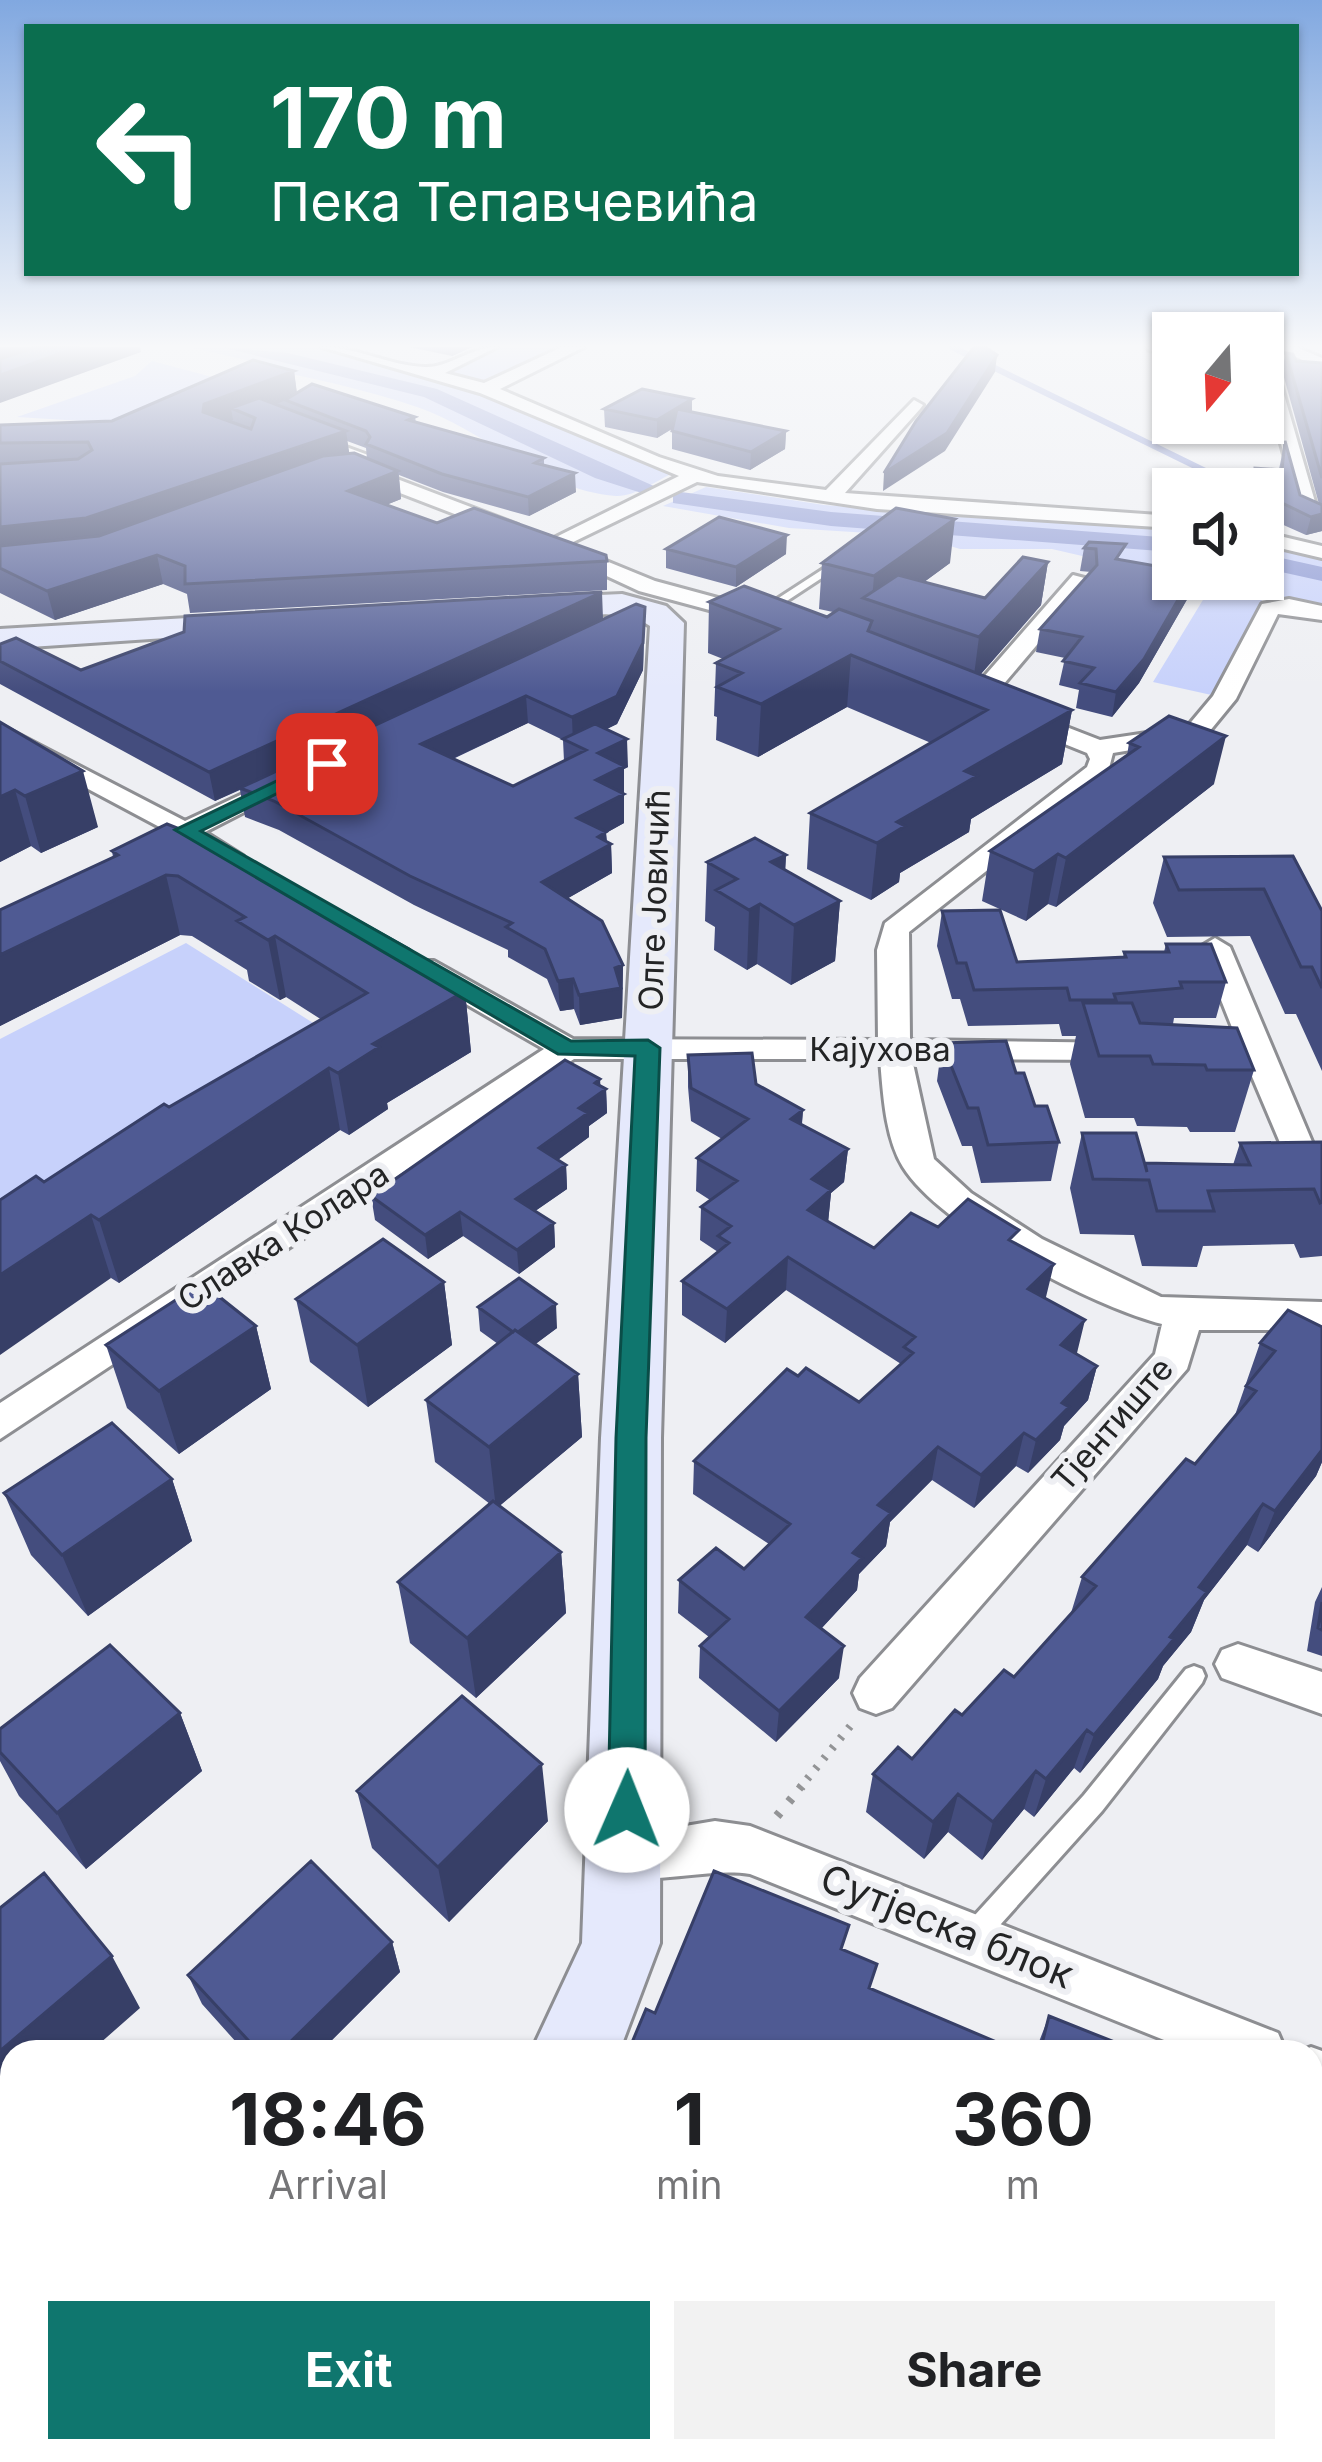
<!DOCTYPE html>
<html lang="en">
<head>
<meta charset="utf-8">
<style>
  :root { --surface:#fff; --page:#f2f2f2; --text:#202124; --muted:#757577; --accent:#0f766e }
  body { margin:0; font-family:Inter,sans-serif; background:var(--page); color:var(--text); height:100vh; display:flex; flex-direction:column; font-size:45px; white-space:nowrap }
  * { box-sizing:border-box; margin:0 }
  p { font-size:39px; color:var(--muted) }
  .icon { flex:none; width:66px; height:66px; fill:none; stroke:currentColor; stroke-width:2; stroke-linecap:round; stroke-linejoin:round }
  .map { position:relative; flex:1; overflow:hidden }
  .panel { position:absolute; left:0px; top:2040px; width:1323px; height:423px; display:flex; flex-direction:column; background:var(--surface); border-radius:36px 36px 0 0; box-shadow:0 3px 9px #0004 }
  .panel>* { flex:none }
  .guide { position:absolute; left:24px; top:24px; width:1275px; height:252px; border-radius:0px; box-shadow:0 3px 9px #0004; background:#0b6e4f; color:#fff; overflow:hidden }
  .needle { width:78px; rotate:199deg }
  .buttons { position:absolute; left:1152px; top:312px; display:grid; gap:24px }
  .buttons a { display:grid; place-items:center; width:132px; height:132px; border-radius:0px; background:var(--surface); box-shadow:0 3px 9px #0004; font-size:60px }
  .pin { position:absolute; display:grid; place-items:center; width:102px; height:102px; color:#fff; margin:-51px; border-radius:24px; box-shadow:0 6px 18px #0006 }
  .me { position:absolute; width:132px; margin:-66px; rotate:1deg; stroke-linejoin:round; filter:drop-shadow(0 0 9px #0008) }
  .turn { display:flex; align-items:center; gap:42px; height:252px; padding:0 48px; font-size:54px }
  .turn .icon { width:156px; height:156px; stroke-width:2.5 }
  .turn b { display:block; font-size:84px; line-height:102px }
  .eta { display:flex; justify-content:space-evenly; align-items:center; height:204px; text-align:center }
  .eta b { font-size:72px; font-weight:700; line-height:84px }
  .action { display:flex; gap:24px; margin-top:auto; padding:24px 48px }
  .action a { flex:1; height:138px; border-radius:0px; background:var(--accent); color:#fff; font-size:48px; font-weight:700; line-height:138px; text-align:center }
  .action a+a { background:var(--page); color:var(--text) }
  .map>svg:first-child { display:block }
</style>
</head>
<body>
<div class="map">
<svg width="1322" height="2462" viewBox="0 0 1322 2462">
  <rect width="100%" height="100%" fill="#eeeff3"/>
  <path fill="#c7d1fb" d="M152,347H330L434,371L489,347H574L488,388L675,472C658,480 634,497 616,496C542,491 485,430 417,407C363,388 304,377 248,364L251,361L193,348Z
    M152,361L216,378L131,434L82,421L17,417L135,376Z
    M706,487L824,505L1173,531V577L1052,549H960L917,536L789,528L663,506Z
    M1263,546L1322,560V610L1263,598L1216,696L1153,682L1212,585L1185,579H1263Z
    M186,943L345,1043L0,1257V1039Z"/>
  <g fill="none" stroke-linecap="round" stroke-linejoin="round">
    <path stroke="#8895d3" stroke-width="6" d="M952,347L1242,489"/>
    <path fill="#8895d3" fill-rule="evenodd" d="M221,347L288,353L437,389L665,491L654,497L595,478L424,397Z
      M681,492L831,512L1173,538V552L831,526L673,503V493Z
      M1263,554L1322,567V581L1263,568Z"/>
    <g stroke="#8d8e92" stroke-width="6">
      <path id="lane" d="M327,440L368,455L354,471H348L346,469L357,456L327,444Z
        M834,562L843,564L770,612L760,610Z
        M1194,1666L1202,1669L1205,1676L1202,1683L1102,1811L983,1944L974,1948L965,1944L961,1935L965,1926L1084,1795L1186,1669Z"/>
    </g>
    <g stroke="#8d8e92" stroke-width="6">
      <path id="street" d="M322,347C358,347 390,366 425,367C448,368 471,347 497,347L445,373L484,383L562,347H584L500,389L659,457L718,476L826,490L914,400L923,405L920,409L845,493L1173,516V528L877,509L697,482L567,545L655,581L762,610V620L754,622L639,591L540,545L679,476L480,393Z
        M1147,347H1173V354L1149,350Z
        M1274,347H1296L1322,358V369Z
        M1263,356L1274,360L1322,526L1300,512L1263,379Z
        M355,463L518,525L521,529L504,533L348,473L345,469Z
        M1263,532L1322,546V558L1263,544Z
        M1073,575L1092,580L985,706H967V696Z
        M1289,599L1322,606V620L1278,614L1236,699L1204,738L1113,753L1107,776L909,932L910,1040L1131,1043L1136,1050L1120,1060L912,1059L934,1159L971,1193L1042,1239L1161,1297L1322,1302V1330H1199L1187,1369L892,1708L876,1714L860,1708L853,1693L860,1678L1155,1354L1162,1324C1094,1307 940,1227 903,1167C885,1137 883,1094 880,1059H574L0,1439V1403L544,1049L412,973L408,967L412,961H434L573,1039L878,1040L877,950L885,923L1087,767L1090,759L1087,753L1015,724V714H1033L1100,740L1187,727L1213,696L1262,604Z
        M0,725L185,821L279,777L288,775L301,783L205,832L243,856L229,864L0,742Z
        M1215,938L1230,947L1318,1156L1313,1164H1289L1245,1060H1199L1183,1050L1199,1040H1237L1200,947Z
        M1238,1644L1322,1672V1714L1222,1678L1215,1664L1222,1650Z
        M715,1821L750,1826L1278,2033L1286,2052H1194L750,1874C705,1867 647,1888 608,1873L601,1856L608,1839Z
        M1311,2047L1322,2051V2105L1311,2101V2052H1298Z
        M494,2451H556L561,2462H497Z
        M1053,2451H1134L1139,2462H1057Z"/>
    </g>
    <g stroke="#8d8e92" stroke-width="6">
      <path id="secondary" d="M622,594L666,606L684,623L661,1438L660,1943L619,2052H531L582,1943L601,1438L650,626C612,597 538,634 515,608L532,598Z
        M258,614L275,624L270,631L0,649V629Z
        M12,2182V2270L0,2272V2184Z"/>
    </g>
    <path stroke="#939496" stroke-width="8" stroke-dasharray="3 10" stroke-linecap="butt" d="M799,1789L852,1724"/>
    <path stroke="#939496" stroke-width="9" stroke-dasharray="4.5 14" stroke-linecap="butt" d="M777,1816L802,1786
      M229,2462L242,2451"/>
    <use href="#lane" fill="#fff" fill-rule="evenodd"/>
    <use href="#street" fill="#fff" fill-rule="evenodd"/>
    <use href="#secondary" fill="#e5e9fc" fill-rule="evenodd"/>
  </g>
  <path fill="#444d7e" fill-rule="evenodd" d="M409,347H472L452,356Z
    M1263,351L1279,421L1275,439L1243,435L1240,423H1263Z
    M1286,353L1296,361L1322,363V531L1306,535L1279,523L1263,522V489H1251L1255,468L1279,469L1285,441L1300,495L1319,504L1282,370Z
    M294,371L297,393L415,417L416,423L544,458V465L576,492L529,516L443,492L399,475L401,499L386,505L437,523L607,561V590L190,613L187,594L163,584L55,620L0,593V425L112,421ZM347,441L366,448L367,459L349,454Z
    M692,399V412L786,431L785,449L750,470L672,449V429L657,438L605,427L604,409Z
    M1089,542L1189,596L1139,683L1112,717L1076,708L1079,690L1059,685L1065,658L1036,652L1040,629L1091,572L1080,571L1084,548Z
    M666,549L786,554L736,587L666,568Z
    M1048,562L1041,605L980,675L1072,710L1062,764L971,819L969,832L900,873L899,882L871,900L807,869L810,813L931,743L847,707L758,757L716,740L717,717L714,716L716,663L723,659L708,653L709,602L827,617L833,612L819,609L822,563H950L924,582L985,598Z
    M645,607L643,670L617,724L607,729L628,767L624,769V823L606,833L607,842L611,844L612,873L568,898L623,965L622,1018L580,1025L574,1009L560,1011L547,979L508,957V950L414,905L279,830L245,817L240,790L215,801L0,684V644L81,670L603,619ZM528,723L563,740L564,761L513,786L453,759Z
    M0,722L98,827L41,853L31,846L0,862Z
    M1129,743L1214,784L1056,907L1048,904L1026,921L982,901L990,851L1127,756Z
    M167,824L465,991L471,1052L387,1103L388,1109L349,1135L340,1130L119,1283L111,1278L44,1182L322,1020L286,997L280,1000L249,981L247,970L192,936L180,935L0,1026V910L113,857L112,851Z
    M786,855L785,870L840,901L835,961L791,985L757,964L747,970L714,950L715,927L705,921L707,862Z
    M1293,856L1322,911V1071L1296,1014H1285L1250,936L1167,937L1153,903L1164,857Z
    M942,911L1017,962L1123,958L1124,952H1164L1166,944L1226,982L1216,1018H1174L1173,1024L1164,1025L1254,1070L1235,1132H1190L1187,1127L1137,1126L1134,1118H1085L1070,1064L1076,1036H1062L1059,1024L968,1026L960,999H952L937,946Z
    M942,1043L1016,1073L1059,1142L1051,1181L981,1183L972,1146H962L937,1081Z
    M688,1055L756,1084L803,1110L802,1124L848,1149L844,1182L831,1193L828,1222L874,1248L938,1227L1016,1244L1076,1354L1097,1366L1088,1400L1064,1426L1060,1440L1028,1473L1016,1466L974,1508L932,1480L890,1522L886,1546L859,1574L857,1590L821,1629L839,1678L776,1742L699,1678L700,1646L709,1637L678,1613L679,1580L744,1569L769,1544L693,1494L694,1461L798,1376L859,1402L901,1364L786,1290L725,1343L682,1315V1281L718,1252L700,1240L701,1207L710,1200L696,1191L697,1158L722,1139L691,1121L688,1087Z
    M600,1079V1086L606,1089L607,1113L589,1126V1137L558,1160L566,1165L567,1189L535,1211L554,1223L555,1247L519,1274L463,1236L428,1259L375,1220L371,1196Z
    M1082,1133L1145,1163L1233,1165L1240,1143L1322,1142V1256L1300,1258L1294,1244L1203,1246L1197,1267L1142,1266L1134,1235L1080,1234L1070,1188Z
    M444,1282L452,1345L368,1407L310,1362L296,1299Z
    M478,1307L557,1328L535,1344L578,1374L582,1437L499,1506L561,1552L566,1613L476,1698L410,1643L398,1582L490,1504L435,1462L426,1400L498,1344L480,1331Z
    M256,1326L271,1389L179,1454L127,1408L106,1345Z
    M1322,1327V1462L1316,1476L1258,1552L1247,1545L1204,1600L1191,1632L1163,1666L1158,1679L1080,1773L1074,1768L1034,1817L1024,1809L982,1860L948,1832L924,1859L866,1812L873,1774L912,1759L962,1715L1014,1677L1071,1613L1082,1577L1195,1464L1234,1418L1260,1343Z
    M172,1479L192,1541L88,1616L31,1555L4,1493Z
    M1322,1587V1656L1307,1651L1315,1602Z
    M180,1713L202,1771L86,1869L19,1796L0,1761V1729Z
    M357,1791L548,1821L449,1922L372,1848Z
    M392,1942L400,1972L320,2052H245L202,2004L188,1975Z
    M1049,2016L1120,2052H1035Z
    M1320,2222L1322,2223V2342L1311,2338V2232Z"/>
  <path fill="#373f67" d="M0,347H62L0,368Z
    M79,347H140L141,352L0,403V375Z
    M451,347H472L452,356Z
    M997,355L995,372L945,451L883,491L884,473Z
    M294,371L297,396L248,415L231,408L233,420L208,430L203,412L204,404Z
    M692,399V416L657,438V420Z
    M346,431L350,458L93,547L0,556V527Z
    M786,431L785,449L750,470L751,452Z
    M398,471L401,499L351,519L348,491Z
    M575,473L576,492L529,516L528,497Z
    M1322,514V531L1306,535L1311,517Z
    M955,519L950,563L890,607L872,601L874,576Z
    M787,535L786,554L736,587V567Z
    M157,555L163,584L55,620L47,591Z
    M1048,562L1041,605L973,683L979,637Z
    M1190,579H1193L1189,596L1139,683L1112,717L1116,692Z
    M602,592L603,619L215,801L209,772Z
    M645,607L643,670L617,724L573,745L572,717Z
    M851,655L847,707L758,757L761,704Z
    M526,696L528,723L424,772L421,744Z
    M1072,710L1062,764L971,819L969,832L900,873L899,882L871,900L877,843L897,822L965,771Z
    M1226,736L1214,784L1056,907L1066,858Z
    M627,739L628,767L624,769V823L606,833L607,846L611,844L612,873L544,912L542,882L577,818L598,753Z
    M83,771L98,827L41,853L25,796Z
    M15,790L31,846L0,862V797Z
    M1058,854L1048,904L1026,921L1034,871Z
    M786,855L783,914L771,862Z
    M166,875L180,935L0,1026V955Z
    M840,901L835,961L791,985L794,925Z
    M760,904L757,964L747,970L749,910Z
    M275,936L286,997L280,1000L268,940Z
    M623,965L622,1018L580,1025L579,995L615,968Z
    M573,979L574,1009L560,1011L558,981Z
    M465,991L471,1052L387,1103L388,1109L349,1135L338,1073L373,1044Z
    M329,1068L340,1130L119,1283L99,1220Z
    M600,1079L601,1093L606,1089L607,1113L589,1126V1137L541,1172L539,1148L595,1083Z
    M803,1110L800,1143L791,1119Z
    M848,1149L844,1182L831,1193L828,1223L805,1243L812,1179Z
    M566,1165L567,1189L518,1223L516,1199Z
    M460,1212L463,1236L428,1259L425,1235Z
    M91,1215L111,1278L0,1355V1275Z
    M554,1223L555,1247L519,1274L517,1250Z
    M788,1257L786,1290L725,1343L727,1309Z
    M1054,1264L1046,1297L1021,1322L1028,1289Z
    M444,1282L452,1345L368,1407L357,1345Z
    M556,1304L557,1328L517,1358L515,1334Z
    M1085,1320L1077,1353L1053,1378L1061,1345Z
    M256,1326L271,1389L179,1454L159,1391Z
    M1097,1366L1088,1400L1064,1426L1060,1440L1028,1473L1036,1440L1062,1403Z
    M578,1374L582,1437L496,1509L489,1447Z
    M1024,1433L1016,1466L974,1508L981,1475Z
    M1322,1445V1462L1316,1476L1258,1552L1275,1511Z
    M938,1447L932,1480L890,1522L886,1546L859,1574L857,1590L802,1649L806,1617L853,1553L878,1505Z
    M172,1479L192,1541L88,1616L62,1555Z
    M1263,1504L1247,1545L1204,1600L1191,1632L1163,1666L1158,1679L1080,1773L1094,1735L1199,1587Z
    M561,1552L566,1613L476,1698L467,1638Z
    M844,1646L839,1678L776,1742L779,1711Z
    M180,1713L202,1771L86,1869L57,1813Z
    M1087,1730L1074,1768L1034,1817L1046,1779Z
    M542,1764L548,1821L449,1922L438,1867Z
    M1036,1771L1024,1809L982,1860L993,1822Z
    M958,1794L948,1832L924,1859L933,1822Z
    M392,1942L400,1972L320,2052H280Z
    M112,1956L140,2008L90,2052H12V2121L0,2131V2051Z
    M0,2291L12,2304V2312L0,2296Z
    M12,2446V2451H78L68,2462H0V2459Z"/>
  <path fill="#4f5a93" stroke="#373f67" stroke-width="3" d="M35,347H79L0,375V359Z
    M974,347H985L997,355L947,433L884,473L916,421Z
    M1263,351L1279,421L1263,419Z
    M1286,353L1293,354L1296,361L1322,363V478Z
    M253,360L294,371L204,404L203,412L251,429L255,418L231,408L259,398L346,431L86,518L0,527V464L78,459L92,450L88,442L0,443V425L112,421Z
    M312,384L415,417L408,420L544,458L535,463L575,473L528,497L442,474L366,444L370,437L366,431L285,400Z
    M642,389L692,399L657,420L604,409Z
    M677,409L786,431L751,452L672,431Z
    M1285,441L1300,495L1322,505V514L1311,517L1284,504L1263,502V489H1255V468L1282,470Z
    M354,453L398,471L348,491L437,523L474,508L606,555L607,561L185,584V566L157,555L47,591L0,568V546L99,536L323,456Z
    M896,508L955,519L874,576L822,563Z
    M719,517L787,535L736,567L666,549Z
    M1089,542L1126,544L1116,559L1173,569V579H1190L1144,659L1116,692L1080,683L1094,668L1063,661L1082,637L1040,629L1097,565L1096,549L1084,548Z
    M1023,557L1048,562L979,637L863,598L898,575L985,598Z
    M744,586L827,617L839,609L872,621L868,631L1072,710L965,771L977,776L897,822L905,826L877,843L810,813L987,710L851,655L761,704L717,687L742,673L716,663L779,629L709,602Z
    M602,592L209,772L0,661V644L16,638L81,670L184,632L185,616Z
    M636,604L645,607L643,643L617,696L572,717L526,696L421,744L513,786L586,750L563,739L595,724L627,739L598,753L624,766L596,780L624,794L577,818L606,832L598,837L611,844L542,882L602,921L623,965L615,968L621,988L579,995L573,979L558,981L545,949L506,927L512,923L410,876L274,801L240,788Z
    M1169,716L1226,736L1066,858L1058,854L1034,871L990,851L1139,747L1129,743Z
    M0,722L83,771L25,796L15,790L0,797Z
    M167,824L225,847L409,949L465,991L373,1044L379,1047L338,1073L329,1068L99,1220L91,1215L0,1275V1200L36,1176L44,1182L164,1104L169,1107L367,993L275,936L268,940L237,921L245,917L178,876L166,875L0,955V910L118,855L112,851Z
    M755,838L786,855L771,862L840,901L794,925L760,904L749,910L716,890L737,879L707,862Z
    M1293,856L1322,911V988L1312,967H1301L1264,889L1179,890L1164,857Z
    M1000,910L1017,962L1126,957L1124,952H1169L1166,944H1211L1226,982H1180L1182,988L1114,994L1116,1000H1070L1067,988L974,990L966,963H957L942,911Z
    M1083,1003H1132L1140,1023L1237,1028L1254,1070H1207L1205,1065L1153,1064L1150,1056H1099Z
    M1006,1041L1016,1073H1024L1035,1106H1047L1059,1142L988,1145L978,1108H968L942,1043Z
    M752,1053L756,1084L803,1110L791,1119L848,1149L812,1179L831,1190L808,1210L874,1248L911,1213L938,1227L968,1199L1019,1230L1009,1240L1054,1264L1028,1289L1085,1320L1061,1345L1097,1366L1062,1403L1069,1407L1036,1440L1024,1433L981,1475L938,1447L878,1505L891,1513L853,1553L862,1558L806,1617L844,1646L779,1711L700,1646L729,1619L679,1580L716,1548L744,1569L790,1524L694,1461L787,1369L798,1376L806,1368L859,1402L913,1353L904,1347L915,1337L788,1257L727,1309L682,1281L729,1243L718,1236L731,1226L701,1207L737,1181L697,1158L748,1119L691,1088L688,1055Z
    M565,1060L600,1079L595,1083L606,1089L579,1108L588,1113L539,1148L566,1165L516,1199L554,1223L517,1250L460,1212L425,1235L371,1196Z
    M1082,1133H1136L1147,1172L1145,1163L1250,1165L1240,1143L1322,1142V1202L1320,1203L1314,1189L1208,1191L1214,1211H1157L1149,1180L1093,1179Z
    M383,1239L444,1282L357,1345L296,1299Z
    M519,1278L556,1304L518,1332L515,1330L513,1332L478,1307Z
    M202,1283L256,1326L159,1391L106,1345Z
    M1288,1310L1322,1327V1450L1275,1511L1263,1504L1199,1587L1207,1592L1170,1637L1174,1639L1094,1735L1087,1730L1046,1779L1036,1771L993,1822L958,1794L933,1822L873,1774L898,1747L912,1759L955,1710L962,1715L1004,1670L1014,1677L1096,1586L1082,1577L1186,1459L1195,1464L1256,1391L1246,1386L1275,1351L1260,1343Z
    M515,1330L578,1374L489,1447L426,1400Z
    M112,1423L172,1479L62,1555L4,1493Z
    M493,1501L561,1552L467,1638L398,1582Z
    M1322,1602V1630L1318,1628Z
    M110,1645L180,1713L57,1813L0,1752V1729Z
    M462,1696L542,1764L438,1867L357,1791Z
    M311,1861L392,1942L280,2052H259L188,1975Z
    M714,1871L849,1925L841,1949L877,1964L869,1988L1020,2052H628L646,2009L655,2013Z
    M44,1873L112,1956L0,2051V1908Z
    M1049,2016L1122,2045L1120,2052H1040Z
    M1320,2222L1322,2223V2321L1311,2316V2288Z
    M0,2296L12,2312V2446L0,2459Z"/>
  <linearGradient id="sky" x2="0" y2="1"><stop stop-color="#81a8e0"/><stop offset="0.5" stop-color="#f7f8fa"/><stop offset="1" stop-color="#f7f8fa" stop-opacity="0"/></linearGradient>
  <rect width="1322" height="692" fill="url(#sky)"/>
  <path fill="#0f766e" stroke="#0a4d48" stroke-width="3" d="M320,760L337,764L201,831L571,1041L648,1040L660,1048L646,1438L645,1810L640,1822L627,1827L614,1822L608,1810L616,1438L635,1056L558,1054L175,830Z"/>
  <g text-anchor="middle" stroke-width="12" stroke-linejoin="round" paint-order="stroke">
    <g font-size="33" fill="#232425" stroke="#eeeff3">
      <text transform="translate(654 900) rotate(-88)" y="12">Олге Јовичић</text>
      <text x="880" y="1061">Кајухова</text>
      <text transform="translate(283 1236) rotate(-33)" y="12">Славка Колара</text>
      <text transform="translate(1112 1424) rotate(-49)" y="12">Тјентиште</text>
    </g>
    <g font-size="39" fill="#232425" stroke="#eeeff3">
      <text transform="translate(947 1926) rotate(22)" y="14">Сутјеска блок</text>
    </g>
  </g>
</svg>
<div class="buttons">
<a><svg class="needle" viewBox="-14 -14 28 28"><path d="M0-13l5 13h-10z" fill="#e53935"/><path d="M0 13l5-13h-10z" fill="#757577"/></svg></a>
<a><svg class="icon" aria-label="sound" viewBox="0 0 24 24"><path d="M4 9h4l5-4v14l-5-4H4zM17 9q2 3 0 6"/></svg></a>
</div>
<div class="pin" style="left:327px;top:764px;background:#d93025"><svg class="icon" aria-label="arrive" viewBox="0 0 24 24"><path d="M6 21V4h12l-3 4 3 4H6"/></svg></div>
<svg class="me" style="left:627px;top:1810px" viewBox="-20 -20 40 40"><circle r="19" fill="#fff"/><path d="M0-13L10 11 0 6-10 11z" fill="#0f766e"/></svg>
<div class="guide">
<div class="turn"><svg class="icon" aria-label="left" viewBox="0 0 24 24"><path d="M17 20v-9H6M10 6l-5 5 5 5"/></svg><div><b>170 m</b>Пека Тепавчевића</div></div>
</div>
<section class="panel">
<div class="eta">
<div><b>18:46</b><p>Arrival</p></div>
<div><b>1</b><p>min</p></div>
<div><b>360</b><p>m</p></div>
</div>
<div class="action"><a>Exit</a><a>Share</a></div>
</section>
</div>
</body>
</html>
